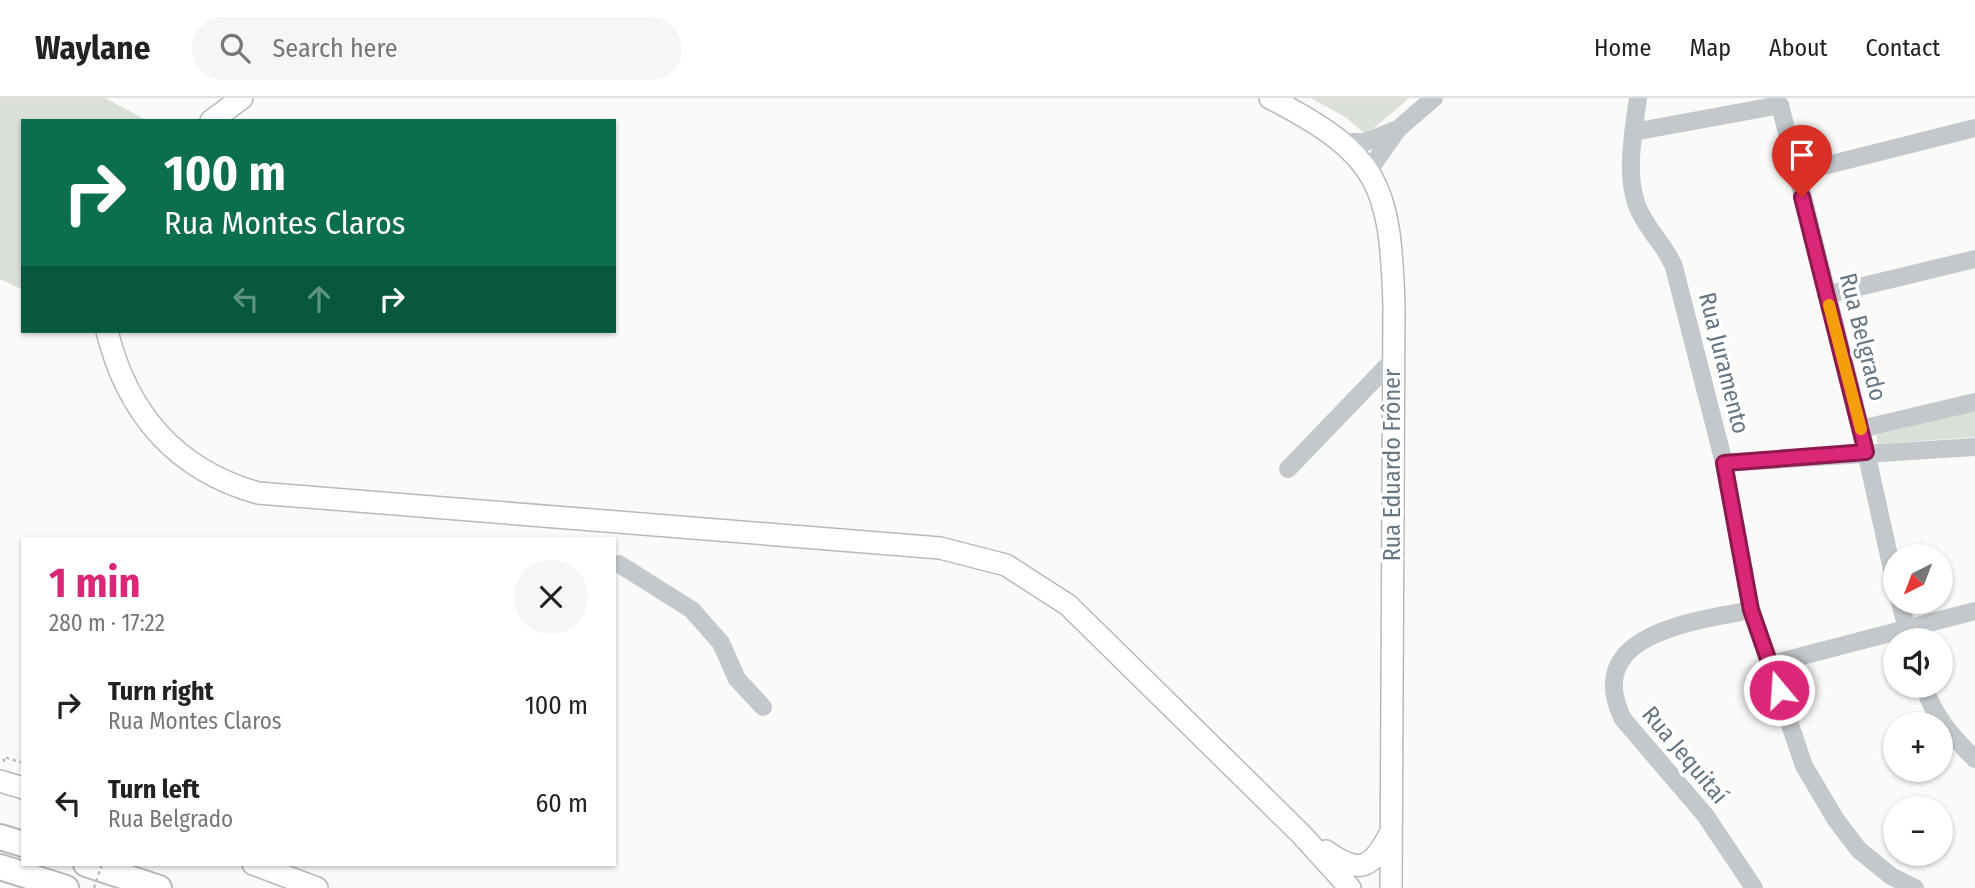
<!DOCTYPE html>
<html lang="en">
<head>
<meta charset="utf-8">
<style>
  :root { --surface:#fff; --page:#f6f6f6; --text:#222; --muted:#767676; --line:#e0e0e0; --accent:#db2777 }
  body { margin:0; font-family:"Fira Sans Condensed",sans-serif; background:var(--page); color:var(--text); height:100vh; display:flex; flex-direction:column; font-size:26px; white-space:nowrap }
  * { box-sizing:border-box; margin:0 }
  p { font-size:23px; color:var(--muted) }
  .icon { flex:none; width:38px; height:38px; fill:none; stroke:currentColor; stroke-width:2; stroke-linecap:round; stroke-linejoin:round }
  .map { position:relative; flex:1; overflow:hidden }
  .panel { position:absolute; left:21px; top:439px; width:595px; height:329px; display:flex; flex-direction:column; background:var(--surface); border-radius:0px; box-shadow:0 2px 5px #0004 }
  .panel>* { flex:none }
  .hud { position:absolute; left:21px; top:21px; width:595px; height:214px; border-radius:0px; box-shadow:0 2px 5px #0004; background:#0b6e4f; color:#fff; overflow:hidden }
  .needle { width:46px; rotate:222deg }
  .tools { position:absolute; left:1883px; top:446px; display:grid; gap:14px }
  .tools a { display:grid; place-items:center; width:70px; height:70px; border-radius:50%; background:var(--surface); box-shadow:0 2px 5px #0004; font-size:35px }
  .pin { position:absolute; display:grid; place-items:center; width:60px; height:60px; color:#fff; margin:-72px -30px; border-radius:50% 50% 50% 0; rotate:-45deg; box-shadow:0 0 7px #0007 }
  .pin .icon { rotate:45deg }
  .me { position:absolute; width:77px; margin:-38px; rotate:342deg; stroke-linejoin:round; filter:drop-shadow(0 0 5px #0008) }
  .turn { display:flex; align-items:center; gap:24px; height:147px; padding:0 28px; font-size:32px }
  .turn .icon { width:91px; height:91px; stroke-width:2.5 }
  .turn b { display:block; font-size:49px; line-height:60px }
  .lanes { display:flex; align-items:center; height:66px; padding:0 28px; background:#0003; justify-content:center; gap:35px; direction:ltr }
  .lanes .off { opacity:.35 }
  .round { display:grid; place-items:center; flex:none; width:74px; height:74px; border-radius:37px; background:var(--page) }
  .headline { display:flex; align-items:center; justify-content:space-between; height:119px; padding:0 28px }
  h1 { font-size:42px; font-weight:700; line-height:52px; color:var(--accent) }
  ul { padding:0; list-style:none }
  li { display:flex; align-items:center; gap:21px; height:98px; padding:0 28px }
  li div { flex:1 }
  li b { display:block; font-size:26px }
  li em { font-style:normal }
  header { display:flex; align-items:center; gap:42px; box-sizing:border-box; height:98px; padding:0 35px; background:var(--surface); border-bottom:2px solid var(--line) }
  header strong { font-size:33px }
  nav { display:flex; gap:38px; margin-inline-start:auto; font-size:24px }
  .search { width:490px; height:63px; background:var(--page); display:flex; align-items:center; gap:18px; box-sizing:border-box; padding:0 24px; border-radius:38px; color:var(--muted); font-size:26px }
  .map>svg:first-child { display:block }
</style>
</head>
<body>
<header>
<strong>Waylane</strong>
<div class="search"><svg class="icon" aria-label="search" viewBox="0 0 24 24"><circle cx="10" cy="10" r="6"/><path d="M15 15l6 6"/></svg>Search here</div>
<nav><a>Home</a><a>Map</a><a>About</a><a>Contact</a></nav>
</header>
<div class="map">
<svg width="1975" height="790" viewBox="0 0 1975 790">
  <rect width="100%" height="100%" fill="#fafaf8"/>
  <path fill="#dadfd7" d="M0,0H105L148,23H23V192L0,181Z
    M1311,0H1409L1366,37L1347,20Z
    M1975,312V339L1878,346L1876,337Z"/>
  <g fill="none" stroke-linecap="round" stroke-linejoin="round">
    <g stroke="#b5babe" stroke-width="24">
      <path id="major" d="M1270,0C1380,57 1390,86 1394,207L1391,790
        M211,23L242,0
        M107,233C127,315 176,372 258,395L940,450L1006,467L1068,507L1301,736L1350,790
        M0,683L23,690
        M1326,753C1361,778 1372,770 1391,734
        M253,766L317,790"/>
    </g>
    <g stroke="#b4b9bd" stroke-width="28">
      <path id="highway" d="M0,739L23,746
        M86,766L159,790
        M0,769L66,790"/>
    </g>
    <path stroke="#bbbfc2" stroke-width="2.5" stroke-dasharray="3.5 3.5" stroke-linecap="butt" d="M4,664V659L23,665"/>
    <path stroke="#c3c8cc" stroke-width="18" d="M1638,0C1633,37 1623,85 1642,118C1652,137 1666,149 1674,169L1724,365L1751,512L1804,668L1836,722L1859,752L1891,778L1915,790
      M1633,34L1780,7L1861,331L1895,485
      M1343,44H1366L1395,32
      M1369,72L1398,31L1434,0
      M1796,75L1975,30
      M1826,197L1975,161
      M1861,331L1975,304
      M1724,365L1975,349
      M1288,371L1391,264
      M619,466L692,512L721,545L737,581L763,609
      M1900,504L1910,542
      M1751,512C1694,523 1581,536 1623,621L1705,717L1754,790
      M1771,566L1975,513
      M1924,588C1933,617 1953,640 1975,661"/>
    <use href="#major" stroke="#fff" stroke-width="21"/>
    <use href="#highway" stroke="#fff" stroke-width="24"/>
    <path stroke="#bbbfc2" stroke-width="2.5" stroke-dasharray="3.5 3.5" stroke-linecap="butt" d="M94,790L102,766"/>
  </g>
  <g fill="none" stroke-linecap="round" stroke-linejoin="round">
    <g stroke="#8e194d" stroke-width="18">
      <path id="route" d="M1779,592L1751,512L1724,365L1866,354L1802,99"/>
    </g>
    <use href="#route" stroke="#db2777" stroke-width="12"/>
    <path stroke="#f59e0b" stroke-width="12" d="M1829,207L1861,331"/>
  </g>
  <g text-anchor="middle" stroke-width="7" stroke-linejoin="round" paint-order="stroke">
    <g font-size="24" fill="#657683" stroke="#fff">
      <text transform="translate(1863 239) rotate(76)" y="8">Rua Belgrado</text>
      <text transform="translate(1724 265) rotate(76)" y="8">Rua Juramento</text>
      <text transform="translate(1392 367) rotate(-90)" y="8">Rua Eduardo Frôner</text>
      <text transform="translate(1685 657) rotate(50)" y="8">Rua Jequitaí</text>
    </g>
  </g>
</svg>
<div class="tools">
<a><svg class="needle" viewBox="-14 -14 28 28"><path d="M0-13l5 13h-10z" fill="#e53935"/><path d="M0 13l5-13h-10z" fill="#767676"/></svg></a>
<a><svg class="icon" aria-label="sound" viewBox="0 0 24 24"><path d="M4 9h4l5-4v14l-5-4H4zM17 9q2 3 0 6"/></svg></a>
<a>+</a>
<a>−</a>
</div>
<div class="pin" style="left:1802px;top:99px;background:#d93025"><svg class="icon" aria-label="arrive" viewBox="0 0 24 24"><path d="M6 21V4h12l-3 4 3 4H6"/></svg></div>
<svg class="me" style="left:1779px;top:592px" viewBox="-20 -20 40 40"><circle r="17" fill="#db2777" stroke="#fff" stroke-width="3"/><path d="M0-11L8 9 0 5-8 9z" fill="#fff"/></svg>
<div class="hud">
<div class="turn"><svg class="icon" aria-label="right" viewBox="0 0 24 24"><path d="M7 20v-9h11M14 6l5 5-5 5"/></svg><div><b>100 m</b>Rua Montes Claros</div></div>
<div class="lanes"><svg class="icon off" aria-label="left" viewBox="0 0 24 24"><path d="M17 20v-9H6M10 6l-5 5 5 5"/></svg><svg class="icon off" aria-label="ahead" viewBox="0 0 24 24"><path d="M12 20V5M6 11l6-6 6 6"/></svg><svg class="icon" aria-label="right" viewBox="0 0 24 24"><path d="M7 20v-9h11M14 6l5 5-5 5"/></svg></div>
</div>
<section class="panel">
<div class="headline"><div><h1>1 min</h1><p>280 m · 17:22</p></div><a class="round"><svg class="icon" aria-label="close" viewBox="0 0 24 24"><path d="M6 6l12 12M18 6L6 18"/></svg></a></div>
<ul>
<li><svg class="icon" aria-label="right" viewBox="0 0 24 24"><path d="M7 20v-9h11M14 6l5 5-5 5"/></svg><div><b>Turn right</b><p>Rua Montes Claros</p></div><em>100 m</em></li>
<li><svg class="icon" aria-label="left" viewBox="0 0 24 24"><path d="M17 20v-9H6M10 6l-5 5 5 5"/></svg><div><b>Turn left</b><p>Rua Belgrado</p></div><em>60 m</em></li>
</ul>
</section>
</div>
</body>
</html>
